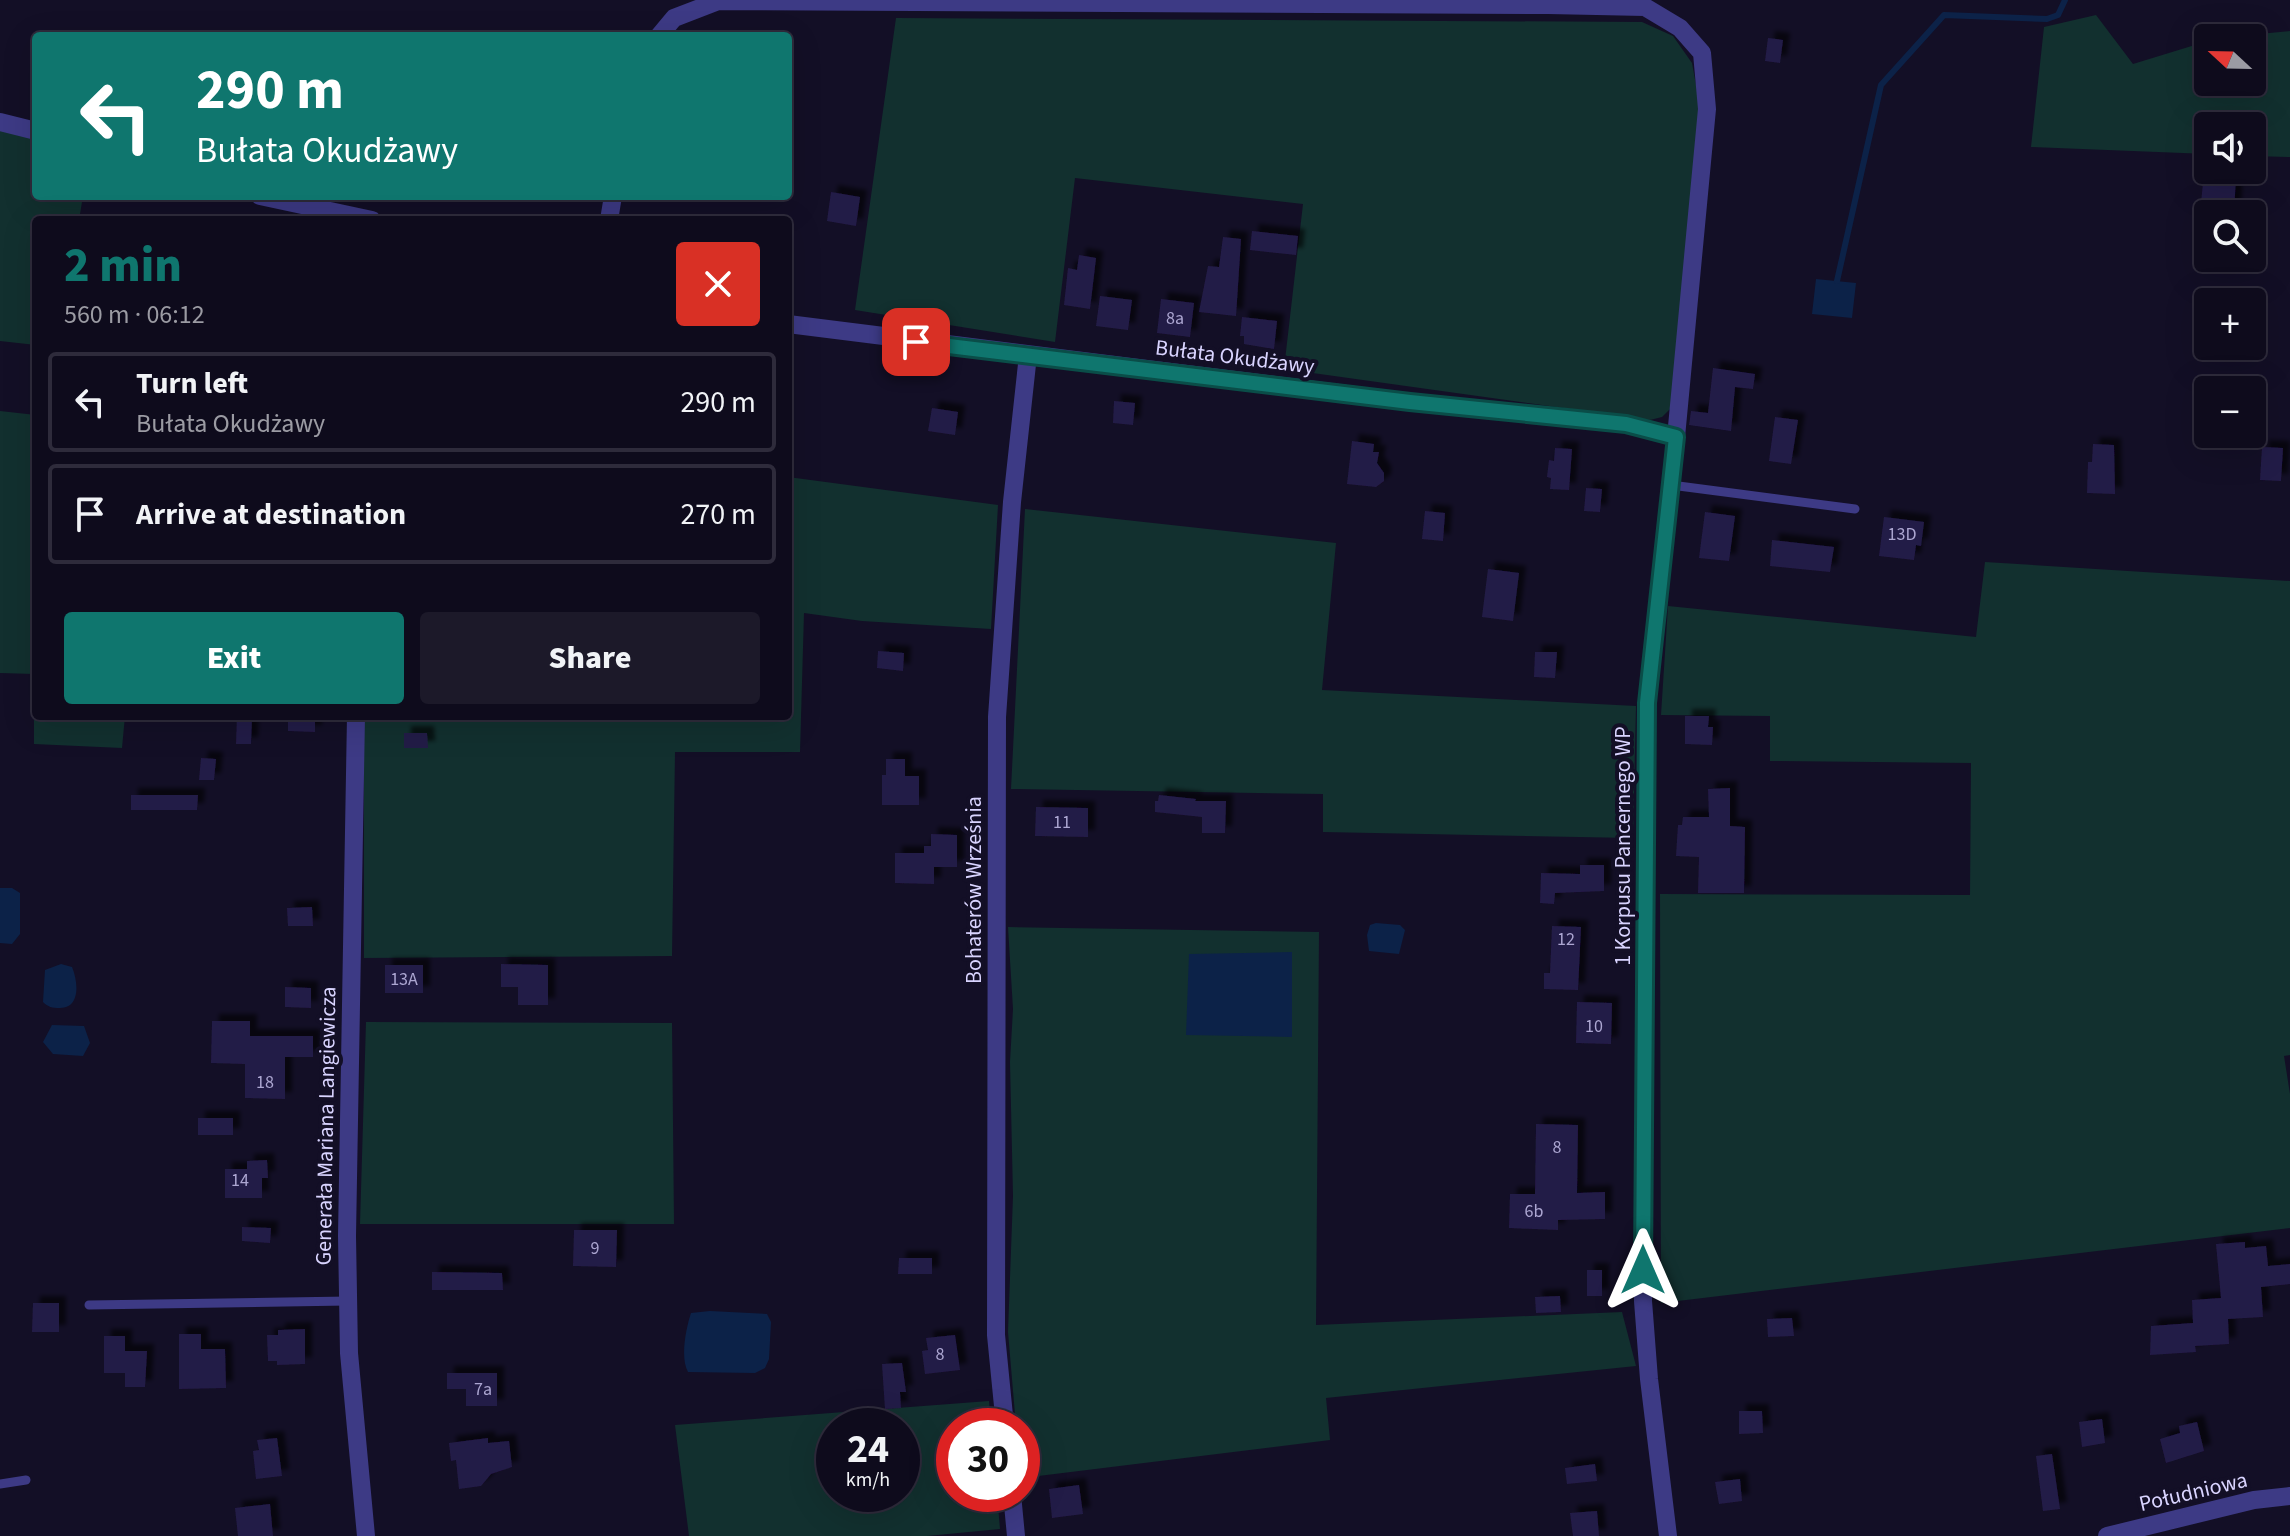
<!DOCTYPE html>
<html lang="en">
<head>
<meta charset="utf-8">
<style>
  :root { --surface:#0e0b1c; --page:#1c1929; --text:#f1f3f6; --muted:#9b9ba3; --line:#2e2b3b; --accent:#0f766e }
  body { margin:0; font-family:"Source Sans 3",sans-serif; background:var(--page); color:var(--text); height:100vh; display:flex; flex-direction:column; font-size:30px; white-space:nowrap }
  * { box-sizing:border-box; margin:0 }
  p { font-size:26px; color:var(--muted) }
  .icon { flex:none; width:44px; height:44px; fill:none; stroke:currentColor; stroke-width:2; stroke-linecap:round; stroke-linejoin:round }
  .map { position:relative; flex:1; overflow:hidden }
  .drawer { position:absolute; left:32px; top:216px; width:760px; height:504px; display:flex; flex-direction:column; background:var(--surface); border-radius:8px; box-shadow:0 8px 32px #0002,0 0 0 2px var(--line) }
  .drawer>* { flex:none }
  .guide { position:absolute; left:32px; top:32px; width:760px; height:168px; border-radius:8px; box-shadow:0 8px 32px #0002,0 0 0 2px var(--line); background:#0f766e; color:#fff; overflow:hidden }
  .needle { width:52px; rotate:292deg }
  .buttons { position:absolute; left:2194px; top:24px; display:grid; gap:16px }
  .buttons a { display:grid; place-items:center; width:72px; height:72px; border-radius:8px; background:var(--surface); box-shadow:0 8px 32px #0002,0 0 0 2px var(--line); font-size:40px }
  .speed { position:absolute; left:816px; top:1408px; display:flex; gap:16px; font-size:40px; font-weight:700; text-align:center }
  .speed>* { display:grid; place-content:center; width:104px; height:104px; border-radius:50%; background:var(--surface); box-shadow:0 8px 32px #0002,0 0 0 2px var(--line); line-height:1 }
  .speed small { font-size:20px; font-weight:400 }
  .speed .limit { border:12px solid #d22; background:#fff; color:#111 }
  .pin { position:absolute; display:grid; place-items:center; width:68px; height:68px; color:#fff; margin:-34px; border-radius:16px; box-shadow:0 4px 12px #0006 }
  .me { position:absolute; width:88px; margin:-44px; rotate:0deg; stroke-linejoin:round; filter:drop-shadow(0 0 6px #0008) }
  .turn { display:flex; align-items:center; gap:28px; height:168px; padding:0 32px; font-size:36px }
  .turn .icon { width:104px; height:104px; stroke-width:2.5 }
  .turn b { display:block; font-size:56px; line-height:68px }
  .round { display:grid; place-items:center; flex:none; width:84px; height:84px; border-radius:8px; background:var(--page) }
  .head { display:flex; align-items:center; justify-content:space-between; height:136px; padding:0 32px }
  h1 { font-size:48px; font-weight:800; line-height:60px; color:var(--accent) }
  .primary-button { display:flex; gap:16px; margin-top:auto; padding:16px 32px }
  .primary-button a { flex:1; height:92px; border-radius:8px; background:var(--accent); color:#fff; font-size:32px; font-weight:800; line-height:92px; text-align:center }
  .primary-button a+a { background:var(--page); color:var(--text) }
  ul { padding:0; list-style:none }
  li { display:flex; align-items:center; gap:24px; height:100px; margin:0 16px 12px; padding:0 16px; border:4px solid var(--line); border-radius:8px }
  li div { flex:1 }
  li b { display:block; font-size:30px }
  li em { font-style:normal }
  .map>svg:first-child { display:block }
</style>
</head>
<body>
<div class="map">
<svg width="2290" height="1536" viewBox="0 0 2290 1536">
  <defs>
    <filter id="shadow"><feDropShadow dx="7" dy="-7" stdDeviation="2" flood-color="#0009"/></filter>
  </defs>
  <rect width="100%" height="100%" fill="#130f26"/>
  <path fill="#12302f" fill-rule="evenodd" d="M2096,15L2133,64L2208,41V82H2252V38H2217L2290,31V157L2252,156V126H2208V154L2031,147L2044,27Z
    M896,18L1642,22L1673,36L1692,63L1701,112L1674,405L1662,417L1650,420L1284,369L1303,204L1075,178L1055,342L855,310Z
    M0,129L36,139V196H83L79,220H36V345L0,341Z
    M0,411L36,415V548L31,594L36,595V716H125L122,748L34,744V674L0,673Z
    M788,477L998,505L991,629L862,621L804,613L800,752H675L672,956L364,958V716H788Z
    M1025,509L1336,543L1322,690L1636,706L1633,838L1323,832V794L1011,789Z
    M1985,562L2290,581V1055L2284,1056L2290,1094V1228L1661,1303L1660,894L1970,895L1971,763L1770,761V716L1661,715L1668,606L1976,637Z
    M1008,927L1319,932L1316,1325L1622,1312L1636,1366L1326,1398L1330,1440L1022,1478V1426H1016L1008,1332L1013,1196L1010,1062L1013,1009Z
    M366,1022L672,1023L674,1224H360Z
    M989,1401L991,1426H954V1494H997L1000,1529L927,1536H689L675,1425ZM834,1426H902V1494H834Z"/>
  <path fill="#0c2248" d="M1816,279L1856,283L1852,318L1812,314Z
    M0,888H12L20,893V934L12,944L0,943Z
    M1376,923L1400,925L1405,930L1399,954L1369,951L1367,935L1370,925Z
    M1292,952V1037L1186,1035L1189,954Z
    M61,964L72,967C78,981 81,1008 60,1008C52,1008 48,1007 43,1002L45,970Z
    M52,1025L84,1026L90,1043L83,1056L53,1054L43,1042Z
    M710,1311L767,1314L771,1322L769,1359L765,1368L755,1373L688,1372C680,1358 686,1328 691,1313Z"/>
  <g fill="none" stroke-linecap="round" stroke-linejoin="round">
    <path stroke="#0c2248" stroke-width="6" d="M1837,281L1881,85L1944,15L2047,19L2058,15L2065,0"/>
  </g>
  <path fill="#241b47" filter="url(#shadow)" d="M1768,38L1783,40L1780,63L1765,61Z
    M2204,172L2236,175L2234,214H2200Z
    M831,192L860,197L856,226L827,221Z
    M1252,231L1298,236L1296,255L1250,250Z
    M1223,237L1241,239L1236,316L1199,312L1208,266L1219,267Z
    M1079,255L1096,258L1090,309L1064,305L1068,268L1077,270Z
    M1100,296L1132,300L1128,330L1096,326Z
    M1161,299L1194,303L1190,337L1157,333Z
    M1242,317L1277,321L1274,349L1244,344V336H1240Z
    M1713,368L1755,374L1753,389L1735,387L1731,431L1689,425L1691,411L1708,413Z
    M1114,401L1135,403L1133,425L1113,423Z
    M932,408L958,412L955,435L928,431Z
    M1775,417L1798,420L1791,464L1769,461Z
    M1352,441L1374,444L1373,452H1379L1377,463L1384,473V481L1376,487L1347,484Z
    M2093,444L2114,445L2115,494L2087,493L2088,462H2092Z
    M2262,447L2283,448L2281,481L2260,480Z
    M1555,448L1572,449L1569,490L1550,489L1551,478L1547,477L1549,460L1554,461Z
    M1586,488L1602,489L1600,512L1584,511Z
    M1425,511L1445,513L1443,541L1422,539Z
    M1705,512L1735,516L1729,561L1699,558Z
    M1884,517L1924,522L1921,546L1916,545L1914,560L1879,556Z
    M1772,540L1834,547L1830,572L1770,566Z
    M1488,569L1519,573L1513,621L1482,617Z
    M878,651L904,653L903,671L877,668Z
    M1535,652H1557L1555,678L1534,677Z
    M237,716L252,717L251,744H236Z
    M288,716H315V732L288,731Z
    M1685,716H1709L1708,727H1713L1712,745L1685,744Z
    M404,733H427L428,748H404Z
    M201,758L216,759L214,780H199Z
    M886,759H905V776H919V805H882V775H886Z
    M1730,788V826L1745,827L1744,893H1698L1699,857L1676,856L1678,825H1682L1683,817H1709L1708,789Z
    M131,795H198L197,810H131Z
    M1159,795L1196,799L1195,801H1226L1225,833H1202V817L1155,812V801H1158Z
    M1036,807L1088,808V837L1035,836Z
    M931,834L957,835V867H934V884L895,883V853H924V846H931Z
    M1580,865H1604V891L1555,893L1554,904L1540,903L1541,873L1580,874Z
    M312,907L313,926H288L287,908Z
    M1552,926L1581,927L1578,990L1544,989V973H1550Z
    M501,964L548,965V1005H518V987H501Z
    M385,965H423V993H385Z
    M285,987L311,988V1008L285,1007Z
    M1577,1002L1612,1003L1611,1044L1576,1043Z
    M212,1021H250V1036H313V1057H285V1099L245,1098V1064L211,1063Z
    M198,1118H233V1135H198Z
    M1536,1124L1578,1125L1577,1193L1605,1192V1219L1558,1220V1230L1509,1228L1510,1194H1535Z
    M267,1160L268,1178H262V1198H225V1169H247V1161Z
    M242,1227L271,1228L270,1243L242,1241Z
    M574,1230H617L616,1267L573,1266Z
    M2245,1242V1248L2266,1246L2268,1266L2290,1264V1284L2261,1287L2263,1317L2228,1319L2229,1344L2195,1346L2196,1352L2150,1355L2151,1326L2193,1323L2192,1300L2221,1298L2216,1244Z
    M899,1258H932V1274H898Z
    M1587,1270H1602V1296H1587Z
    M432,1272L502,1273L503,1290H432Z
    M1560,1296L1561,1312L1536,1313L1535,1297Z
    M33,1303H59V1332H32Z
    M1792,1318L1794,1336L1768,1337L1767,1319Z
    M305,1329V1364L277,1365V1361H268L267,1335H278V1330Z
    M179,1334H201V1349H225L226,1388L179,1389Z
    M955,1335L960,1370L925,1374L922,1351L928,1350L926,1338Z
    M104,1336H125V1351H147L145,1387H125V1373H104Z
    M902,1363L906,1392H900L901,1408L885,1409L882,1364Z
    M447,1373H497V1406H466V1389H447Z
    M1739,1411H1762L1763,1433L1739,1434Z
    M2102,1419L2105,1443L2082,1447L2079,1422Z
    M2197,1422L2204,1451L2166,1463L2160,1439L2180,1433L2179,1426Z
    M277,1438L282,1476L256,1479L253,1451L259,1450L257,1440Z
    M488,1438V1443L509,1441L512,1467L491,1474L481,1486L459,1489L456,1460L451,1461L449,1443Z
    M2052,1454L2060,1509L2043,1511L2036,1456Z
    M1595,1464L1597,1481L1567,1484L1565,1468Z
    M1740,1479L1742,1501L1719,1504L1715,1482Z
    M1079,1485L1083,1514L1052,1518L1049,1489Z
    M270,1504L273,1536H238L235,1508Z
    M1597,1511L1599,1536H1573L1570,1513Z"/>
  <g fill="none" stroke-linecap="round" stroke-linejoin="round">
    <path stroke="#3d3a85" stroke-width="9" d="M1671,485L1855,509
      M89,1305L348,1301
      M0,1484L26,1480"/>
    <path stroke="#3d3a85" stroke-width="18" d="M659,36L674,18L718,1L1548,5L1645,7L1680,28L1702,53L1707,109L1676,437L1647,703L1643,1301L1649,1379L1668,1536
      M0,122L36,131
      M260,196L372,220
      M609,220L613,196
      M788,324L1410,402L1626,424L1676,437
      M356,716L347,1236L349,1353L366,1536
      M1005,1426L996,1335L997,717L1012,502L1028,355
      M1012,1494L1016,1536
      M2107,1536L2254,1500L2290,1496"/>
  </g>
  <g fill="none" stroke-linecap="round" stroke-linejoin="round">
    <g stroke="#0a4d48" stroke-width="20">
      <path id="route" d="M916,342L1410,402L1626,424L1676,437L1647,703L1643,1270"/>
    </g>
    <use href="#route" stroke="#0f766e" stroke-width="14"/>
  </g>
  <g text-anchor="middle" stroke-width="8" stroke-linejoin="round" paint-order="stroke">
    <g font-size="18" fill="#aca6d1">
      <text x="1175" y="324">8a</text>
      <text x="1902" y="540">13D</text>
      <text x="1062" y="828">11</text>
      <text x="1566" y="945">12</text>
      <text x="404" y="985">13A</text>
      <text x="1594" y="1032">10</text>
      <text x="265" y="1088">18</text>
      <text x="1557" y="1153">8</text>
      <text x="240" y="1186">14</text>
      <text x="1534" y="1217">6b</text>
      <text x="595" y="1254">9</text>
      <text x="940" y="1360">8</text>
      <text x="483" y="1395">7a</text>
    </g>
    <g font-size="22" fill="#d9d4ff" stroke="#130f26">
      <text transform="translate(1235 356) rotate(7)" y="8">Bułata Okudżawy</text>
      <text transform="translate(1622 846) rotate(-90)" y="8">1 Korpusu Pancernego WP</text>
      <text transform="translate(973 890) rotate(-90)" y="8">Bohaterów Września</text>
      <text transform="translate(325 1126) rotate(-89)" y="8">Generała Mariana Langiewicza</text>
      <text transform="translate(2193 1491) rotate(-13)" y="8">Południowa</text>
    </g>
  </g>
</svg>
<div class="buttons">
<a><svg class="needle" viewBox="-14 -14 28 28"><path d="M0-13l5 13h-10z" fill="#e53935"/><path d="M0 13l5-13h-10z" fill="#9b9ba3"/></svg></a>
<a><svg class="icon" aria-label="sound" viewBox="0 0 24 24"><path d="M4 9h4l5-4v14l-5-4H4zM17 9q2 3 0 6"/></svg></a>
<a><svg class="icon" aria-label="search" viewBox="0 0 24 24"><circle cx="10" cy="10" r="6"/><path d="M15 15l6 6"/></svg></a>
<a>+</a>
<a>−</a>
</div>
<div class="speed"><div>24<small>km/h</small></div><div class="limit">30</div></div>
<div class="pin" style="left:916px;top:342px;background:#d93025"><svg class="icon" aria-label="arrive" viewBox="0 0 24 24"><path d="M6 21V4h12l-3 4 3 4H6"/></svg></div>
<svg class="me" style="left:1643px;top:1270px" viewBox="-20 -20 40 40"><path d="M0-17L14 15 0 8-14 15z" fill="#0f766e" stroke="#fff" stroke-width="4"/></svg>
<div class="guide">
<div class="turn"><svg class="icon" aria-label="left" viewBox="0 0 24 24"><path d="M17 20v-9H6M10 6l-5 5 5 5"/></svg><div><b>290 m</b>Bułata Okudżawy</div></div>
</div>
<section class="drawer">
<div class="head"><div><h1>2 min</h1><p>560 m · 06:12</p></div><a class="round" style="background:#d93025;color:#fff"><svg class="icon" aria-label="close" viewBox="0 0 24 24"><path d="M6 6l12 12M18 6L6 18"/></svg></a></div>
<ul>
<li><svg class="icon" aria-label="left" viewBox="0 0 24 24"><path d="M17 20v-9H6M10 6l-5 5 5 5"/></svg><div><b>Turn left</b><p>Bułata Okudżawy</p></div><em>290 m</em></li>
<li><svg class="icon" aria-label="arrive" viewBox="0 0 24 24"><path d="M6 21V4h12l-3 4 3 4H6"/></svg><div><b>Arrive at destination</b></div><em>270 m</em></li>
</ul>
<div class="primary-button"><a>Exit</a><a>Share</a></div>
</section>
</div>
</body>
</html>
